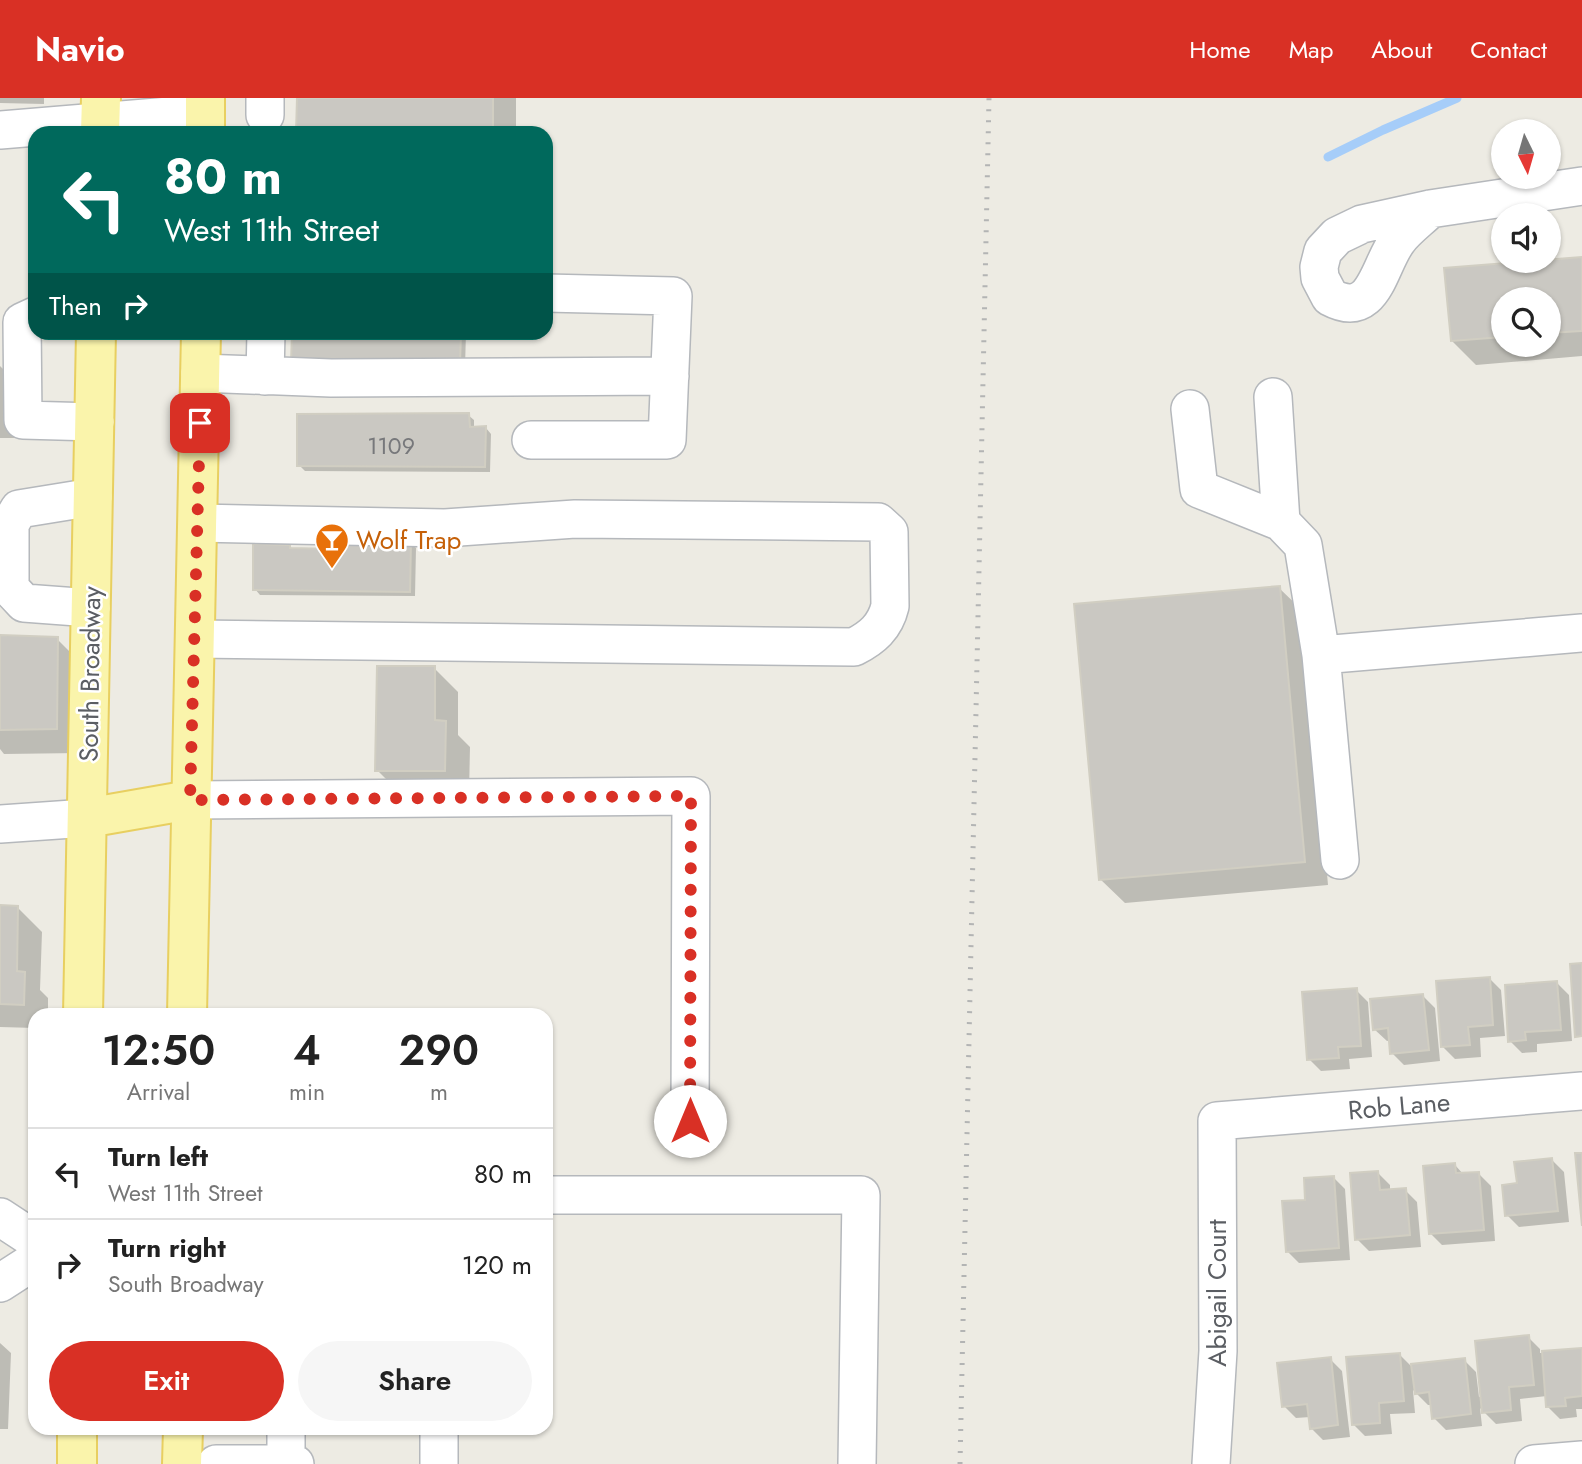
<!DOCTYPE html>
<html lang="en">
<head>
<meta charset="utf-8">
<style>
  :root { --surface:#fff; --page:#f6f6f6; --text:#222; --muted:#767676; --line:#e0e0e0; --accent:#d93025 }
  body { margin:0; font-family:Jost,sans-serif; background:var(--page); color:var(--text); height:100vh; display:flex; flex-direction:column; font-size:26px; white-space:nowrap }
  * { box-sizing:border-box; margin:0 }
  p { font-size:23px; color:var(--muted) }
  .icon { flex:none; width:38px; height:38px; fill:none; stroke:currentColor; stroke-width:2; stroke-linecap:round; stroke-linejoin:round }
  .map { position:relative; flex:1; overflow:hidden }
  .sheet { position:absolute; left:28px; top:910px; width:525px; height:427px; display:flex; flex-direction:column; background:var(--surface); border-radius:21px; box-shadow:0 2px 5px #0004 }
  .sheet>* { flex:none }
  .hud { position:absolute; left:28px; top:28px; width:525px; height:214px; border-radius:21px; box-shadow:0 2px 5px #0004; background:#00695c; color:#fff; overflow:hidden }
  .needle { width:46px; rotate:175deg }
  .buttons { position:absolute; left:1491px; top:21px; display:grid; gap:14px }
  .buttons a { display:grid; place-items:center; width:70px; height:70px; border-radius:50%; background:var(--surface); box-shadow:0 2px 5px #0004; font-size:35px }
  .pin { position:absolute; display:grid; place-items:center; width:60px; height:60px; color:#fff; margin:-30px; border-radius:14px; box-shadow:0 4px 10px #0006 }
  .me { position:absolute; width:77px; margin:-38px; rotate:0deg; stroke-linejoin:round; filter:drop-shadow(0 0 5px #0008) }
  .turn { display:flex; align-items:center; gap:24px; height:147px; padding:0 21px; font-size:32px }
  .turn .icon { width:91px; height:91px; stroke-width:2.5 }
  .turn b { display:block; font-size:49px; line-height:60px }
  .then { display:flex; align-items:center; height:66px; padding:0 21px; background:#0003; gap:14px; font-size:26px }
  .eta { display:flex; justify-content:space-evenly; align-items:center; height:119px; text-align:center }
  .eta b { font-size:42px; font-weight:600; line-height:49px }
  .cta { display:flex; gap:14px; margin-top:auto; padding:14px 21px }
  .cta a { flex:1; height:80px; border-radius:42px; background:var(--accent); color:#fff; font-size:28px; font-weight:600; line-height:80px; text-align:center }
  .cta a+a { background:var(--page); color:var(--text) }
  ul { padding:0; list-style:none }
  li { display:flex; align-items:center; gap:21px; height:91px; padding:0 21px; border-top:2px solid var(--line) }
  li div { flex:1 }
  li b { display:block; font-size:26px }
  li em { font-style:normal }
  header { display:flex; align-items:center; gap:42px; box-sizing:border-box; height:98px; padding:0 35px; background:var(--accent); color:#fff }
  header strong { font-size:33px }
  nav { display:flex; gap:38px; margin-inline-start:auto; font-size:24px }
  .map>svg:first-child { display:block }
</style>
</head>
<body>
<header>
<strong>Navio</strong>
<nav><a>Home</a><a>Map</a><a>About</a><a>Contact</a></nav>
</header>
<div class="map">
<svg width="1582" height="1366" viewBox="0 0 1582 1366">
  <rect width="100%" height="100%" fill="#edebe3"/>
  <path fill="#0003" fill-rule="evenodd" d="M0,0H44V6L0,5Z
    M298,0H516V35H298Z
    M1582,161V258L1476,267L1452,243L1446,172ZM1503,201H1549V247H1503Z
    M293,234H466L465,270Z
    M0,268L22,290L21,340H0Z
    M468,317L474,322V330H486L491,336L490,374L305,373L299,367Z
    M411,444L416,450L415,498L260,497L255,491L290,448L293,452L337,453Z
    M1279,490L1304,514L1328,787L1125,805L1100,781Z
    M0,539L57,541L81,565L80,655L4,656L0,651Z
    M434,570L458,594V637L470,649L469,696H401L377,672Z
    M0,809H17L42,834L40,892L48,900V917H35V930L0,929Z
    M1489,880L1501,892L1505,938L1480,940L1481,959L1455,961L1443,949Z
    M1557,885L1569,897L1572,943L1537,946V954L1522,955L1510,943Z
    M1356,892L1368,904L1372,959L1349,961L1350,971L1321,973L1309,961Z
    M1423,898L1435,910L1440,963L1404,967L1392,955L1391,942L1387,943L1374,931Z
    M1552,1062L1564,1074L1569,1124L1519,1129L1507,1117L1518,1087Z
    M1455,1067L1464,1077L1479,1076L1491,1088L1495,1143L1442,1147L1430,1135Z
    M1377,1074L1390,1087V1093L1405,1092L1417,1104L1421,1149L1369,1153L1357,1141Z
    M1333,1079L1345,1091L1350,1162L1299,1165L1287,1153L1307,1103Z
    M1528,1239L1540,1251V1255L1582,1251V1311H1576L1577,1319L1560,1321L1548,1309L1547,1298L1520,1301L1522,1323L1496,1326L1480,1310L1482,1328L1446,1332L1434,1320L1432,1307H1428L1413,1292L1415,1315L1390,1316L1392,1336L1365,1338L1353,1326L1400,1257L1414,1271L1464,1262L1476,1274L1479,1299L1482,1298Z
    M0,1245L11,1255L8,1331H0Z
    M1330,1261L1342,1273L1350,1339L1323,1342L1311,1330L1310,1319L1296,1320L1284,1308Z"/>
  <g fill="none" stroke-linecap="round" stroke-linejoin="round">
    <path stroke="#a6cdf9" stroke-width="9" d="M1328,59L1383,32L1457,0"/>
  </g>
  <path fill="#cac8c2" stroke="#d1cec2" stroke-width="2" d="M297,0H493V35H296Z
    M1582,159V233L1549,235V201H1503V239L1451,243L1444,170Z
    M292,234H461L460,266L291,265Z
    M469,315L470,329L486,328L485,369L297,368V316Z
    M335,441L411,443L410,494L253,492V446L290,447V450L335,451Z
    M1280,488L1305,764L1099,782L1074,506Z
    M0,537L58,539L57,631L0,632Z
    M377,568H435V622L446,623L445,673H375Z
    M0,807L18,808L17,873L25,874L24,907L0,906Z
    M1582,865V938L1575,939L1570,866Z
    M1490,879L1493,927L1468,929L1470,947L1441,949L1436,883Z
    M1557,883L1561,932L1525,934L1526,942L1508,944L1505,887Z
    M1357,890L1361,948L1338,949L1339,960L1307,962L1302,894Z
    M1423,896L1429,952L1390,956L1388,930L1373,932L1370,901Z
    M1575,1055H1582V1128Z
    M1552,1060L1558,1113L1505,1118L1502,1087L1517,1085L1514,1064Z
    M1455,1065L1456,1075L1479,1074L1484,1132L1429,1136L1423,1068Z
    M1378,1073L1380,1092L1406,1090L1410,1137L1355,1142L1350,1075Z
    M1334,1078L1339,1150L1286,1154L1282,1103L1305,1102L1304,1080Z
    M1529,1237L1534,1287L1509,1289L1511,1312L1482,1315L1475,1243Z
    M1582,1250V1298L1565,1300L1566,1308L1546,1309L1542,1253Z
    M1400,1255L1404,1303L1379,1305L1380,1325L1352,1327L1346,1259Z
    M1331,1259L1338,1327L1310,1331L1307,1306L1282,1309L1277,1265Z
    M1465,1260L1471,1316L1432,1321L1429,1294L1415,1296L1411,1266Z"/>
  <g fill="none" stroke-linecap="round" stroke-linejoin="round">
    <g stroke="#b5b8bc" stroke-width="40">
      <path id="minor" d="M265,17V0
        M0,32L205,15
        M1430,111C1420,121 1406,131 1398,142C1378,168 1375,223 1330,199L1320,180L1319,169L1323,153L1337,138L1362,126L1430,111L1582,88
        M35,218L22,224L23,322L95,324
        M200,275L331,280L670,278
        M265,278L266,234
        M1273,299L1281,424
        M1190,311L1199,391L1281,424L1303,447L1321,557L1340,762
        M531,342H667L673,198L546,195
        M91,510L24,505L10,490V426L19,411L93,399
        M195,541L854,549C872,540 885,529 890,508L889,434L878,424L575,421L445,430L198,425
        M1321,557L1582,535
        M190,702L691,698L690,1023
        M0,726L87,720
        M546,1097H861L857,1366
        M0,1119L35,1142
        M0,1185L31,1165L35,1156
        M216,1366H295
        M286,1366V1330
        M439,1366V1330
        M1211,1366L1218,1253L1217,1023L1582,993
        M1534,1366L1582,1362"/>
    </g>
    <g stroke="#e8cf60" stroke-width="42">
      <path id="major" d="M100,35L101,0
        M205,35V0
        M87,720L190,702
        M83,917L96,234
        M187,917L201,234
        M77,1366V1330
        M182,1366L183,1330"/>
    </g>
    <use href="#minor" stroke="#fff" stroke-width="37"/>
    <use href="#major" stroke="#faf4ab" stroke-width="38"/>
    <path stroke="#b3b4b4" stroke-width="5" stroke-dasharray="2 9" stroke-linecap="butt" d="M960,1366L989,0"/>
  </g>
  <g fill="none" stroke-linecap="round" stroke-linejoin="round">
    <path stroke="#d93025" stroke-width="12" stroke-dasharray="0 21.6" d="M200,325L190,702L691,698L690,1023"/>
  </g>
  <defs>
    <g id="bar-pin" transform="scale(1.75)"><path d="M0 17L-7.5 6A9.5 9.5 0 1 1 7.5 6Z" fill="#e8710a" stroke="#fff"/><path d="M-6-5H6L.8 .8V4.5H3.5V6h-7V4.5H-.8V.8Z" fill="#fff"/></g>
  </defs>
  <g fill-rule="evenodd">
    <use href="#bar-pin" x="332" y="442"/>
  </g>
  <g text-anchor="middle" stroke-width="5" stroke-linejoin="round" paint-order="stroke">
    <g font-size="23" fill="#77787b">
      <text x="391" y="356">1109</text>
    </g>
    <g font-size="26" fill="#c56008" stroke="#fff" text-anchor="start">
      <text x="356" y="451">Wolf Trap</text>
    </g>
    <g font-size="26" fill="#5b5e63" stroke="#fff">
      <text transform="translate(90 576) rotate(-89)" y="9">South Broadway</text>
      <text transform="translate(1399 1008) rotate(-5)" y="9">Rob Lane</text>
      <text transform="translate(1217 1195) rotate(-90)" y="9">Abigail Court</text>
    </g>
  </g>
</svg>
<div class="buttons">
<a><svg class="needle" viewBox="-14 -14 28 28"><path d="M0-13l5 13h-10z" fill="#e53935"/><path d="M0 13l5-13h-10z" fill="#767676"/></svg></a>
<a><svg class="icon" aria-label="sound" viewBox="0 0 24 24"><path d="M4 9h4l5-4v14l-5-4H4zM17 9q2 3 0 6"/></svg></a>
<a><svg class="icon" aria-label="search" viewBox="0 0 24 24"><circle cx="10" cy="10" r="6"/><path d="M15 15l6 6"/></svg></a>
</div>
<div class="pin" style="left:200px;top:325px;background:#d93025"><svg class="icon" aria-label="arrive" viewBox="0 0 24 24"><path d="M6 21V4h12l-3 4 3 4H6"/></svg></div>
<svg class="me" style="left:690px;top:1023px" viewBox="-20 -20 40 40"><circle r="19" fill="#fff"/><path d="M0-13L10 11 0 6-10 11z" fill="#d93025"/></svg>
<div class="hud">
<div class="turn"><svg class="icon" aria-label="left" viewBox="0 0 24 24"><path d="M17 20v-9H6M10 6l-5 5 5 5"/></svg><div><b>80 m</b>West 11th Street</div></div>
<div class="then">Then<svg class="icon" aria-label="right" viewBox="0 0 24 24"><path d="M7 20v-9h11M14 6l5 5-5 5"/></svg></div>
</div>
<section class="sheet">
<div class="eta">
<div><b>12:50</b><p>Arrival</p></div>
<div><b>4</b><p>min</p></div>
<div><b>290</b><p>m</p></div>
</div>
<ul>
<li><svg class="icon" aria-label="left" viewBox="0 0 24 24"><path d="M17 20v-9H6M10 6l-5 5 5 5"/></svg><div><b>Turn left</b><p>West 11th Street</p></div><em>80 m</em></li>
<li><svg class="icon" aria-label="right" viewBox="0 0 24 24"><path d="M7 20v-9h11M14 6l5 5-5 5"/></svg><div><b>Turn right</b><p>South Broadway</p></div><em>120 m</em></li>
</ul>
<div class="cta"><a>Exit</a><a>Share</a></div>
</section>
</div>
</body>
</html>
